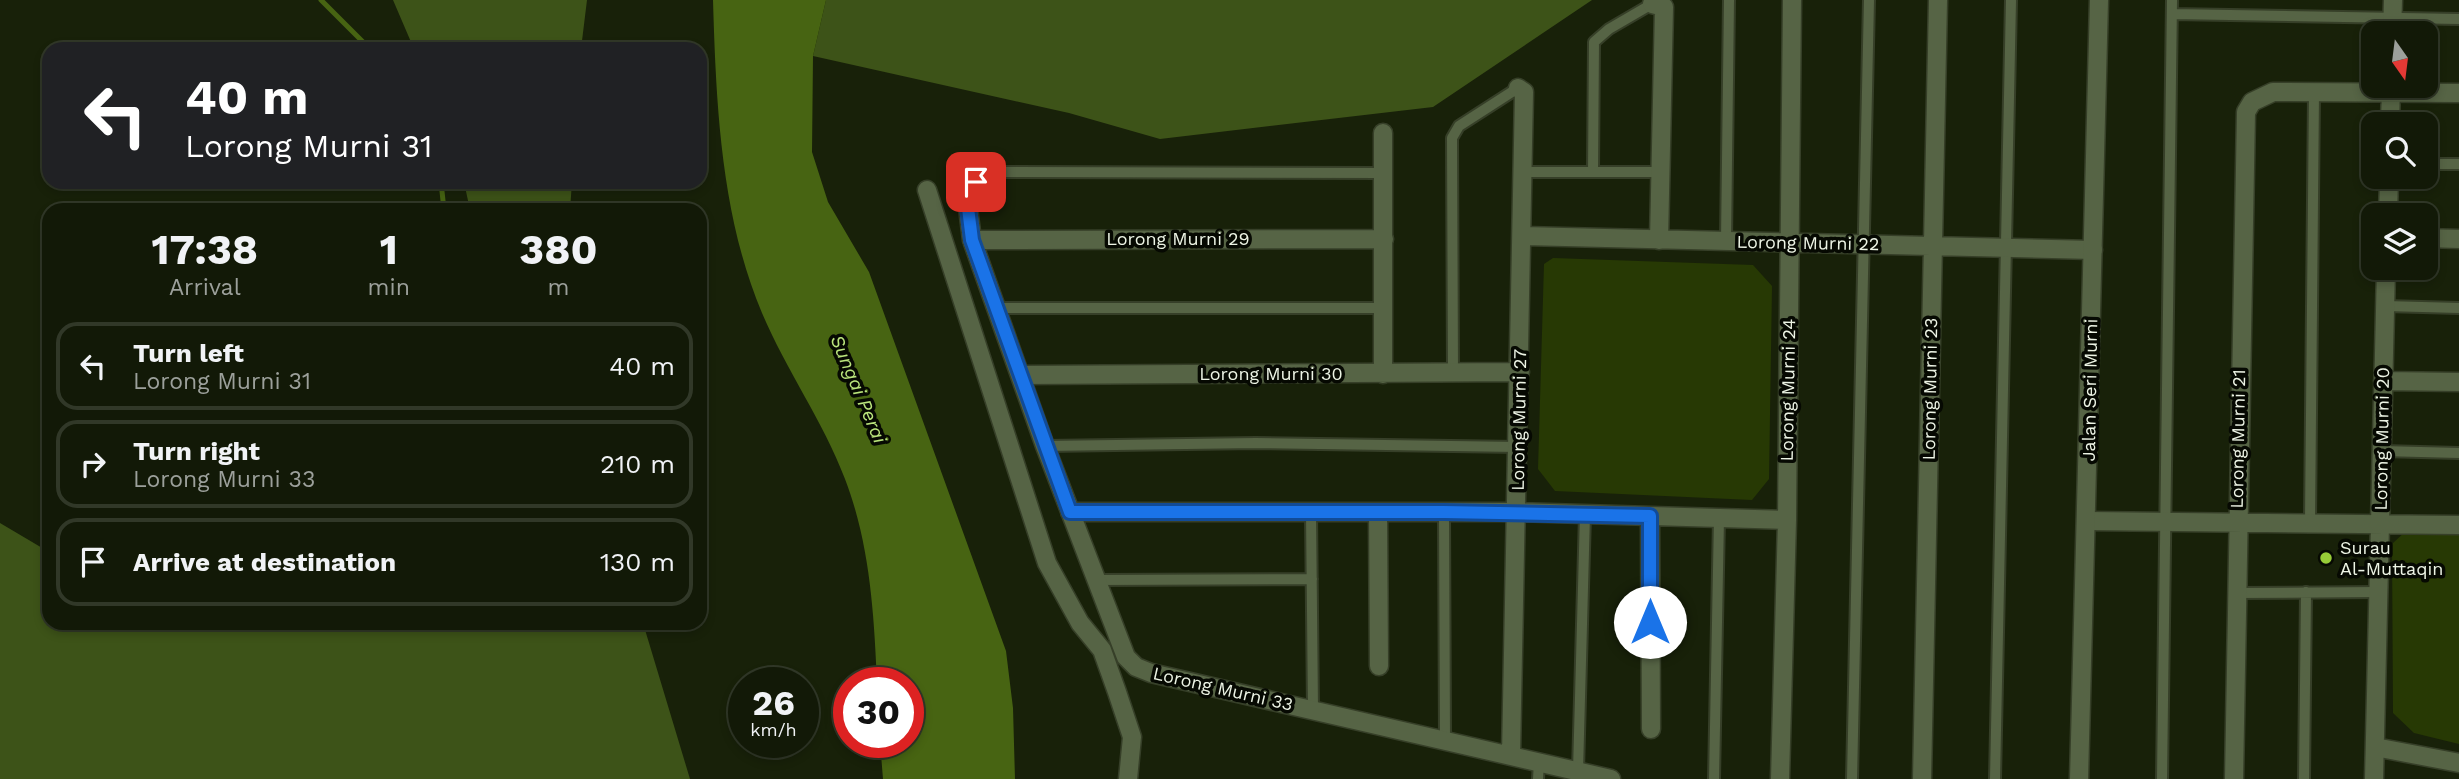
<!DOCTYPE html>
<html lang="en">
<head>
<meta charset="utf-8">
<style>
  :root { --surface:#121907; --page:#1f2615; --text:#f1f3f6; --muted:#9ca09b; --line:#313828 }
  body { margin:0; font-family:"Work Sans",sans-serif; background:var(--page); color:var(--text); height:100vh; display:flex; flex-direction:column; font-size:26px; white-space:nowrap }
  * { box-sizing:border-box; margin:0 }
  p { font-size:23px; color:var(--muted) }
  .icon { flex:none; width:38px; height:38px; fill:none; stroke:currentColor; stroke-width:2; stroke-linecap:round; stroke-linejoin:round }
  .map { position:relative; flex:1; overflow:hidden }
  .panel { position:absolute; left:42px; top:203px; width:665px; height:427px; display:flex; flex-direction:column; background:var(--surface); border-radius:21px; box-shadow:0 4px 10px #0003,0 0 0 2px var(--line) }
  .panel>* { flex:none }
  .hud { position:absolute; left:42px; top:42px; width:665px; height:147px; border-radius:21px; box-shadow:0 4px 10px #0003,0 0 0 2px var(--line); background:#202124; color:#fff; overflow:hidden }
  .needle { width:46px; rotate:166deg }
  .fabs { position:absolute; left:2361px; top:21px; display:grid; gap:14px }
  .fabs a { display:grid; place-items:center; width:77px; height:77px; border-radius:14px; background:var(--surface); box-shadow:0 4px 10px #0003,0 0 0 2px var(--line); font-size:35px }
  .speed { position:absolute; left:728px; top:667px; display:flex; gap:14px; font-size:35px; font-weight:700; text-align:center }
  .speed>* { display:grid; place-content:center; width:91px; height:91px; border-radius:50%; background:var(--surface); box-shadow:0 4px 10px #0003,0 0 0 2px var(--line); line-height:1 }
  .speed small { font-size:18px; font-weight:400 }
  .speed .limit { border:10px solid #d22; background:#fff; color:#111 }
  .pin { position:absolute; display:grid; place-items:center; width:60px; height:60px; color:#fff; margin:-30px; border-radius:14px; box-shadow:0 4px 10px #0006 }
  .me { position:absolute; width:77px; margin:-38px; rotate:0deg; stroke-linejoin:round; filter:drop-shadow(0 0 5px #0008) }
  .turn { display:flex; align-items:center; gap:24px; height:147px; padding:0 28px; font-size:32px }
  .turn .icon { width:91px; height:91px; stroke-width:2.5 }
  .turn b { display:block; font-size:49px; line-height:60px }
  .eta { display:flex; justify-content:space-evenly; align-items:center; height:119px; text-align:center }
  .eta b { font-size:42px; font-weight:700; line-height:49px }
  ul { padding:0; list-style:none }
  li { display:flex; align-items:center; gap:21px; height:88px; margin:0 14px 10px; padding:0 14px; border:4px solid var(--line); border-radius:21px }
  li div { flex:1 }
  li b { display:block; font-size:26px }
  li em { font-style:normal }
  .map>svg:first-child { display:block }
</style>
</head>
<body>
<div class="map">
<svg width="2459" height="779" viewBox="0 0 2459 779">
  <rect width="100%" height="100%" fill="#182109"/>
  <path fill="#273904" d="M1553,258L1753,265L1772,286L1769,479L1752,500L1555,491L1538,469L1544,264Z
    M2408,529L2459,530V744L2414,733L2393,713L2392,544Z"/>
  <path fill="#3d5318" d="M393,0H587L581,49H414Z
    M826,0H1592L1433,107L1160,139L1069,113L813,56Z
    M464,182H572L570,210H470Z
    M0,523L49,552V623H643L690,779H0Z"/>
  <path fill="#476412" d="M713,0H826L813,56L812,152L828,202L869,272L1006,651L1013,708L1015,779H883L880,742H908V682H877C874,614 870,544 845,479C823,421 786,370 762,313C721,216 716,104 713,0Z"/>
  <g fill="none" stroke-linecap="round" stroke-linejoin="round">
    <path stroke="#476412" stroke-width="5" d="M321,0L370,49
      M441,182L444,210"/>
    <g stroke="#363f28" stroke-width="14">
      <path id="service" d="M2172,14L2459,19
        M2426,164H2459
        M1524,172H1661
        M1593,172L1594,42L1609,29L1652,4
        M976,182L1001,172L1384,173
        M1726,241L1729,0
        M2385,306L2459,308
        M997,308H1384
        M1453,373L1452,138L1459,126L1518,88
        M1045,446L1256,443L1518,447
        M2382,451L2459,453
        M1311,512L1313,710
        M1444,512L1445,740
        M2310,522L2314,92
        M1096,580L1312,579
        M2236,593L2379,592
        M1578,771L1585,514
        M1538,779L1539,762
        M1714,779L1719,518
        M1852,779L1869,0
        M1995,779L2011,0
        M2162,779L2172,0
        M2304,779L2306,592"/>
    </g>
    <g stroke="#363f28" stroke-width="21">
      <path id="minor" d="M1652,4L1664,7L1659,240
        M2392,33L2393,0
        M2390,124L2391,86
        M1383,133V374
        M976,182L968,208L972,240L1045,446L1126,657L1136,667L1151,673L1611,779
        M927,190L1047,563L1080,623L1102,650L1117,692L1132,737L1128,779
        M2388,215L2389,177
        M1523,236L2093,250
        M2426,238L2459,239
        M972,240L1384,239
        M1021,375L1520,372
        M2383,381L2459,382
        M1070,512H1517L1787,520
        M1378,512L1379,666
        M1650,516L1651,729
        M2087,521L2459,525
        M2375,747L2459,763
        M1511,755L1524,92L1518,88
        M1780,779L1787,520L1792,0
        M1922,779L1938,0
        M2234,779L2246,112L2252,102L2273,92L2459,93
        M2374,779L2386,268"/>
    </g>
    <g stroke="#363f28" stroke-width="21">
      <path id="tertiary" d="M2079,779L2099,0"/>
    </g>
    <use href="#service" stroke="#566445" stroke-width="10"/>
    <use href="#minor" stroke="#566445" stroke-width="18"/>
    <use href="#tertiary" stroke="#566445" stroke-width="18"/>
  </g>
  <g fill="none" stroke-linecap="round" stroke-linejoin="round">
    <g stroke="#114b97" stroke-width="18">
      <path id="route" d="M976,182L968,208L972,240L1070,512H1444L1650,516V622"/>
    </g>
    <use href="#route" stroke="#1a73e8" stroke-width="12"/>
  </g>
  <circle fill="#97cc38" stroke="#060902" stroke-width="2.5" cx="2326" cy="558" r="7"/>
  <g text-anchor="middle" stroke-width="7" stroke-linejoin="round" paint-order="stroke">
    <g font-size="18" fill="#edf4e5" stroke="#060902">
      <text x="1178" y="245">Lorong Murni 29</text>
      <text transform="translate(1808 243) rotate(1)" y="6">Lorong Murni 22</text>
      <text x="1271" y="380">Lorong Murni 30</text>
      <text transform="translate(1930 389) rotate(-89)" y="6">Lorong Murni 23</text>
      <text transform="translate(1788 390) rotate(-89)" y="6">Lorong Murni 24</text>
      <text transform="translate(2090 390) rotate(-89)" y="6">Jalan Seri Murni</text>
      <text transform="translate(1519 420) rotate(-89)" y="6">Lorong Murni 27</text>
      <text transform="translate(2238 439) rotate(-89)" y="6">Lorong Murni 21</text>
      <text transform="translate(2382 439) rotate(-89)" y="6">Lorong Murni 20</text>
      <text transform="translate(1223 689) rotate(13)" y="6">Lorong Murni 33</text>
    </g>
    <g font-size="18" fill="#edf4e5" stroke="#060902" text-anchor="start">
      <text x="2340" y="554">Surau<tspan x="2340" dy="21">Al-Muttaqin</tspan></text>
    </g>
    <g font-size="19" font-style="italic" fill="#bae57c" stroke="#060902">
      <text transform="translate(859 389) rotate(67)" y="7">Sungai Perai</text>
    </g>
  </g>
</svg>
<div class="fabs">
<a><svg class="needle" viewBox="-14 -14 28 28"><path d="M0-13l5 13h-10z" fill="#e53935"/><path d="M0 13l5-13h-10z" fill="#9ca09b"/></svg></a>
<a><svg class="icon" aria-label="search" viewBox="0 0 24 24"><circle cx="10" cy="10" r="6"/><path d="M15 15l6 6"/></svg></a>
<a><svg class="icon" aria-label="layers" viewBox="0 0 24 24"><path d="M12 4l9 5-9 5-9-5zM3 14l9 5 9-5"/></svg></a>
</div>
<div class="speed"><div>26<small>km/h</small></div><div class="limit">30</div></div>
<div class="pin" style="left:976px;top:182px;background:#d93025"><svg class="icon" aria-label="arrive" viewBox="0 0 24 24"><path d="M6 21V4h12l-3 4 3 4H6"/></svg></div>
<svg class="me" style="left:1650px;top:622px" viewBox="-20 -20 40 40"><circle r="19" fill="#fff"/><path d="M0-13L10 11 0 6-10 11z" fill="#1a73e8"/></svg>
<div class="hud">
<div class="turn"><svg class="icon" aria-label="left" viewBox="0 0 24 24"><path d="M17 20v-9H6M10 6l-5 5 5 5"/></svg><div><b>40 m</b>Lorong Murni 31</div></div>
</div>
<section class="panel">
<div class="eta">
<div><b>17:38</b><p>Arrival</p></div>
<div><b>1</b><p>min</p></div>
<div><b>380</b><p>m</p></div>
</div>
<ul>
<li><svg class="icon" aria-label="left" viewBox="0 0 24 24"><path d="M17 20v-9H6M10 6l-5 5 5 5"/></svg><div><b>Turn left</b><p>Lorong Murni 31</p></div><em>40 m</em></li>
<li><svg class="icon" aria-label="right" viewBox="0 0 24 24"><path d="M7 20v-9h11M14 6l5 5-5 5"/></svg><div><b>Turn right</b><p>Lorong Murni 33</p></div><em>210 m</em></li>
<li><svg class="icon" aria-label="arrive" viewBox="0 0 24 24"><path d="M6 21V4h12l-3 4 3 4H6"/></svg><div><b>Arrive at destination</b></div><em>130 m</em></li>
</ul>
</section>
</div>
</body>
</html>
